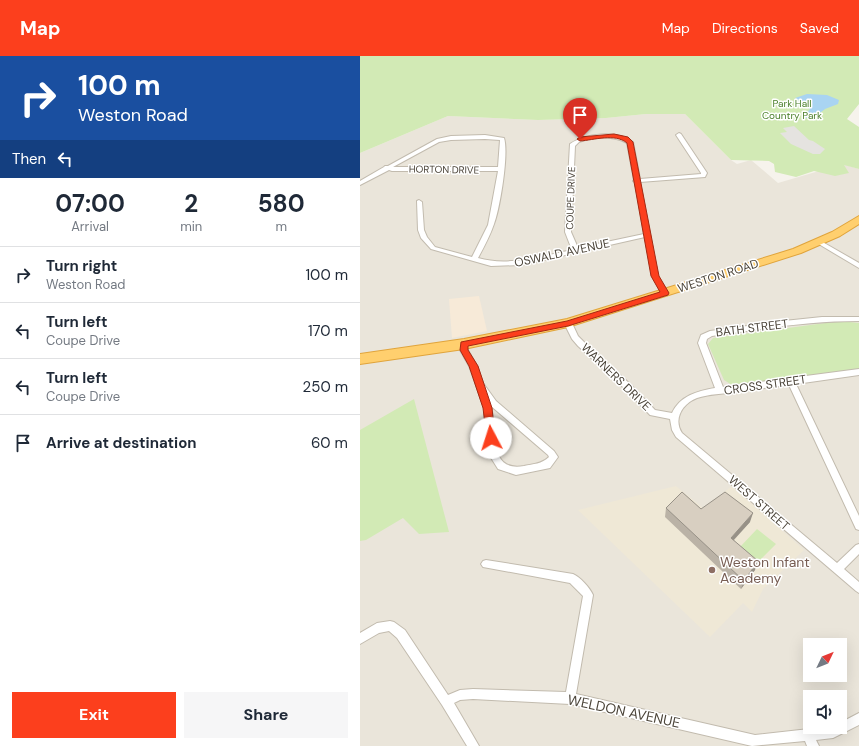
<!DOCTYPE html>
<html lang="en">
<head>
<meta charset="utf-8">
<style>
  :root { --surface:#fff; --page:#f6f6f7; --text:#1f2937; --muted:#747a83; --line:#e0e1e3; --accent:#fc3f1d }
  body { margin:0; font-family:"DM Sans",sans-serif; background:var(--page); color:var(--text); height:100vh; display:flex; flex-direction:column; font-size:15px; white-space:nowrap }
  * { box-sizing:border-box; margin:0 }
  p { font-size:13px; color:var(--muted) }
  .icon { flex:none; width:22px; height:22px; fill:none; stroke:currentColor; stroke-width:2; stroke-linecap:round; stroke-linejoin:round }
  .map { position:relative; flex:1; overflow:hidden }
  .side { display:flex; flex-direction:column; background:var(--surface); width:360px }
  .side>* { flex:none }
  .banner { background:#1a4fa0; color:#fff; overflow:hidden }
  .needle { width:26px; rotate:47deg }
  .tools { position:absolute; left:443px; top:582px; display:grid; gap:8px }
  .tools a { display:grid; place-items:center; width:44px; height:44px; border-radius:0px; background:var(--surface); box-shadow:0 4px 16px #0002; font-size:20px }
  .pin { position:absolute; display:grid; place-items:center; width:34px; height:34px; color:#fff; margin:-41px -17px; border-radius:50% 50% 50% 0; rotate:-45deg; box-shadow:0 0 4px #0007 }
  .pin .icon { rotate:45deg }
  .me { position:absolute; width:44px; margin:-22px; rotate:355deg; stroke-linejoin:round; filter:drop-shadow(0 0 3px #0008) }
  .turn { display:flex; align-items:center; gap:14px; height:84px; padding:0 12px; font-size:18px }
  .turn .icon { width:52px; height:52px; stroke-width:2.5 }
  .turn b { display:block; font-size:28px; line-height:34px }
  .then { display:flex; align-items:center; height:38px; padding:0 12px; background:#0003; gap:8px; font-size:15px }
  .eta { display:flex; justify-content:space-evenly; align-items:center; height:68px; text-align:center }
  .eta b { font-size:24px; font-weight:700; line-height:28px }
  .button { display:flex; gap:8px; margin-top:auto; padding:8px 12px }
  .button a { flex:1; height:46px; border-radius:0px; background:var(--accent); color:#fff; font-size:16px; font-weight:700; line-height:46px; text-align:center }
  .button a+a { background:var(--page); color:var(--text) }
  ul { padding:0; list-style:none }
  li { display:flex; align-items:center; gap:12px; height:56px; padding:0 12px; border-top:1px solid var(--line) }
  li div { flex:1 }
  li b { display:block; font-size:15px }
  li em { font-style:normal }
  header { display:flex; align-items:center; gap:24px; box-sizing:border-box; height:56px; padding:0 20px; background:var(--accent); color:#fff }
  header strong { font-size:19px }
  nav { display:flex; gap:22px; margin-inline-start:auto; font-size:14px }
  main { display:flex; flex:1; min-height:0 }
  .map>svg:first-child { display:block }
</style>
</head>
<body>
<header>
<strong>Map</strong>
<nav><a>Map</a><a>Directions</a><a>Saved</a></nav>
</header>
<main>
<section class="side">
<div class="banner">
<div class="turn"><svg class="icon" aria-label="right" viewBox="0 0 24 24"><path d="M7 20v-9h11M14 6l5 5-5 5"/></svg><div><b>100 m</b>Weston Road</div></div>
<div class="then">Then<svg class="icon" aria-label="left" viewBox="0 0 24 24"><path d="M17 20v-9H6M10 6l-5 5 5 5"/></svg></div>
</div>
<div class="eta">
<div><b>07:00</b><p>Arrival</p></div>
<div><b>2</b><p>min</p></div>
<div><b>580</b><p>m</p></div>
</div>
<ul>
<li><svg class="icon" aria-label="right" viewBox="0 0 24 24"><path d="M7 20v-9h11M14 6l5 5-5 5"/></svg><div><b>Turn right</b><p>Weston Road</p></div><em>100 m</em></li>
<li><svg class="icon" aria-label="left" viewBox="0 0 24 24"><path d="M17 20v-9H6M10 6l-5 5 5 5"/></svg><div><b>Turn left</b><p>Coupe Drive</p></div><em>170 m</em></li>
<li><svg class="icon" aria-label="left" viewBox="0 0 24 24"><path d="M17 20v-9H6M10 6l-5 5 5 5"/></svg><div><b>Turn left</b><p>Coupe Drive</p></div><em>250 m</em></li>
<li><svg class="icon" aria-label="arrive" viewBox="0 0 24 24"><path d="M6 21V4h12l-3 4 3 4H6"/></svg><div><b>Arrive at destination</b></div><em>60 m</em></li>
</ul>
<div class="button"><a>Exit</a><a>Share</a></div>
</section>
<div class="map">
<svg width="499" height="690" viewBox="0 0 499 690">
  <rect width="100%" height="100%" fill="#f6f3ec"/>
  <path fill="#eae5da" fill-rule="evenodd" d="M286,58H325L371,104L377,108L391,104L418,127L483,108L499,113V690H0V97L88,60L178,64L246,62ZM450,589H480V619H450ZM450,641H480V671H450Z"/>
  <path fill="#f7ead8" d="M119,240L127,275L92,282L89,243Z"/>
  <path fill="#efe8d6" d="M316,430L343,452L372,430L444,494L403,533L392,556L383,547L350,581L218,454Z"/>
  <path fill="#d2eab5" d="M0,0H499V48L487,63L499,71V113L484,109L489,117L475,120L454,115L436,121L415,116L414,108L409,105L371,104L325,58H286L246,62L178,64L88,60L0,97Z
    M480,265L499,267V314L372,329L364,324L348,288L353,282Z
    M54,343L89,476L59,478L43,462L6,484L0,485V374Z
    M397,473L416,488L398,506L380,491Z"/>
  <path fill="#e5e3e0" d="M434,70L449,84L453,85L465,93L460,98H453L431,88L420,77L427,76L423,72Z"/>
  <path fill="#a9d4f2" d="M447,38L467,39L479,44L478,48L465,53L451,64L444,61L450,53L435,42Z"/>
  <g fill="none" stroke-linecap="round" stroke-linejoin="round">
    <g stroke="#c2bbae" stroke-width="2">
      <path id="street" d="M319,77L321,78L347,117L345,121L280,126L298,220L308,237L305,239H303L292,220L285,181L161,209L131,210L71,193L61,182L58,174L57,145L59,144L62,146L64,174L67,181L75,191L112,201L128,169L138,115H32L29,114L0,129V125L24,111L25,110H28L77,83L91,80L125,79L144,82C149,97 140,152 134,168C130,180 124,191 118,202C149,211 181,200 212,194L205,176L210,88C225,77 258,74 273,86L280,123L341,118V117L316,79ZM232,82C244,81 256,81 267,87L274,124L273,125L275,126L284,178L218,192L211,176L215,90L219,86ZM125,83L140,84L138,111H33L79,86L91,84Z
        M459,184L499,207V212L457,187L456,186Z
        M462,261H499V265C449,265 401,273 352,280L347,283L346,287L363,331L499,313V319L436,328L499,460V474L496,473L429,329C411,331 394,333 376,336C363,338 349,338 337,342C322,348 313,363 322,377L477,507L496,489L499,488V498L484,513L499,526V537L496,535L316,381L312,374L310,363L290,359L264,332L218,290L212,283L204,267L205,265H211L218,280L224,286L270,328L295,354L312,357C320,340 337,335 355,332L338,287L341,279L350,275L424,265Z
        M104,285L108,288V294L117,310L123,327L136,345L194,395L198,401L190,412L156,419L138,413L128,397L124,352L109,310L100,294V288ZM131,350L188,399L189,401C182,408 173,408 164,410C127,417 137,372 131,350Z
        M126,504L213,518C220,521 230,532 233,539L216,638L395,679L467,671H480V667L499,657V669L473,682L456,684L459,690H447L445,685L392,690L210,648L113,643L100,644L94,647L119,690H107L82,649L37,582L29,575L19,577L0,588V577L17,567L30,565L34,566L45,574L88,639L100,634L113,633L206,636L223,540L210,527L123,511L121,508L123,505Z"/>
    </g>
    <g stroke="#e0a43c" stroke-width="2">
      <path id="highway" d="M499,160V168L480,180L441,197L208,271L104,293L0,308V298L104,283L207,263L433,193L472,176Z"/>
    </g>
    <use href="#street" fill="#fff" fill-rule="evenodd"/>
    <use href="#highway" fill="#ffcf6e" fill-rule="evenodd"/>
  </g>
  <path fill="#bab2a6" d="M306,452L341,453L390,466L374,484L395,514L381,533L305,461Z"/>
  <path fill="#979187" d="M393,457L390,466L368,490L371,482Z
    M398,505L395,514L381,533L384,525Z"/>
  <path fill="#d8cfc1" stroke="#979187" d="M322,436L341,453L365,436L393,457L371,482L398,505L384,525L306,452Z"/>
  <path fill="#fc3f1d" stroke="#a42913" d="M254,78L268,81L273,86L299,220L309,237L308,239L208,270L108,290V294L118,310L132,352L135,382L134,385H127L123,352L109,310L100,294L101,286L207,265L300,236L291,220L267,87C255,77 234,84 220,85L217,83L220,81Z"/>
  <circle fill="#8d6e63" stroke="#fff" stroke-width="1.5" cx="352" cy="514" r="4"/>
  <g text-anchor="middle" stroke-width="3" stroke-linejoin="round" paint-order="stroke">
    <g font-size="10" fill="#4a7f2a" stroke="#fff">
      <text x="432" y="51">Park Hall<tspan x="432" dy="12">Country Park</tspan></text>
    </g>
    <g font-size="10" fill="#4b4439" stroke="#fff">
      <text transform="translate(84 113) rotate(1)" y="4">HORTON DRIVE</text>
      <text transform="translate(210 142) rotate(-88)" y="4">COUPE DRIVE</text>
    </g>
    <g font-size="12" fill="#4b4439" stroke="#fff">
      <text transform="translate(202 197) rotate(-12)" y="4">OSWALD AVENUE</text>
      <text transform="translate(358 220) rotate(-18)" y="4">WESTON ROAD</text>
      <text transform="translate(392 272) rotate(-7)" y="4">BATH STREET</text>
      <text transform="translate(256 321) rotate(44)" y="4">WARNERS DRIVE</text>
      <text transform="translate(405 329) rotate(-8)" y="4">CROSS STREET</text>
      <text transform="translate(399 447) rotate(41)" y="4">WEST STREET</text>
    </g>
    <g font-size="14" fill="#785e54" stroke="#fff" text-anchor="start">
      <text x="360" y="511">Weston Infant<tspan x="360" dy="16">Academy</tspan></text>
    </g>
    <g font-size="14" fill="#4b4439" stroke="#fff">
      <text transform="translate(264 655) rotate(12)" y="5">WELDON AVENUE</text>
    </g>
  </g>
</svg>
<div class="tools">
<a><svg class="needle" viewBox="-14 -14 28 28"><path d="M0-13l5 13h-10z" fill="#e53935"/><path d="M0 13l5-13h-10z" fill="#747a83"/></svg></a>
<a><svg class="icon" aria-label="sound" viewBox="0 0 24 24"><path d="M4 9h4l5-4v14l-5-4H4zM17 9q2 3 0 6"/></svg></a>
</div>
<div class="pin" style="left:220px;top:83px;background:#d93025"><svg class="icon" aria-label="arrive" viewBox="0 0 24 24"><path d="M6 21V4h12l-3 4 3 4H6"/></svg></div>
<svg class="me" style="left:131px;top:382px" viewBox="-20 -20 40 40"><circle r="19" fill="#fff"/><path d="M0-13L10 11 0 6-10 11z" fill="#fc3f1d"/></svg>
</div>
</main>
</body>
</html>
